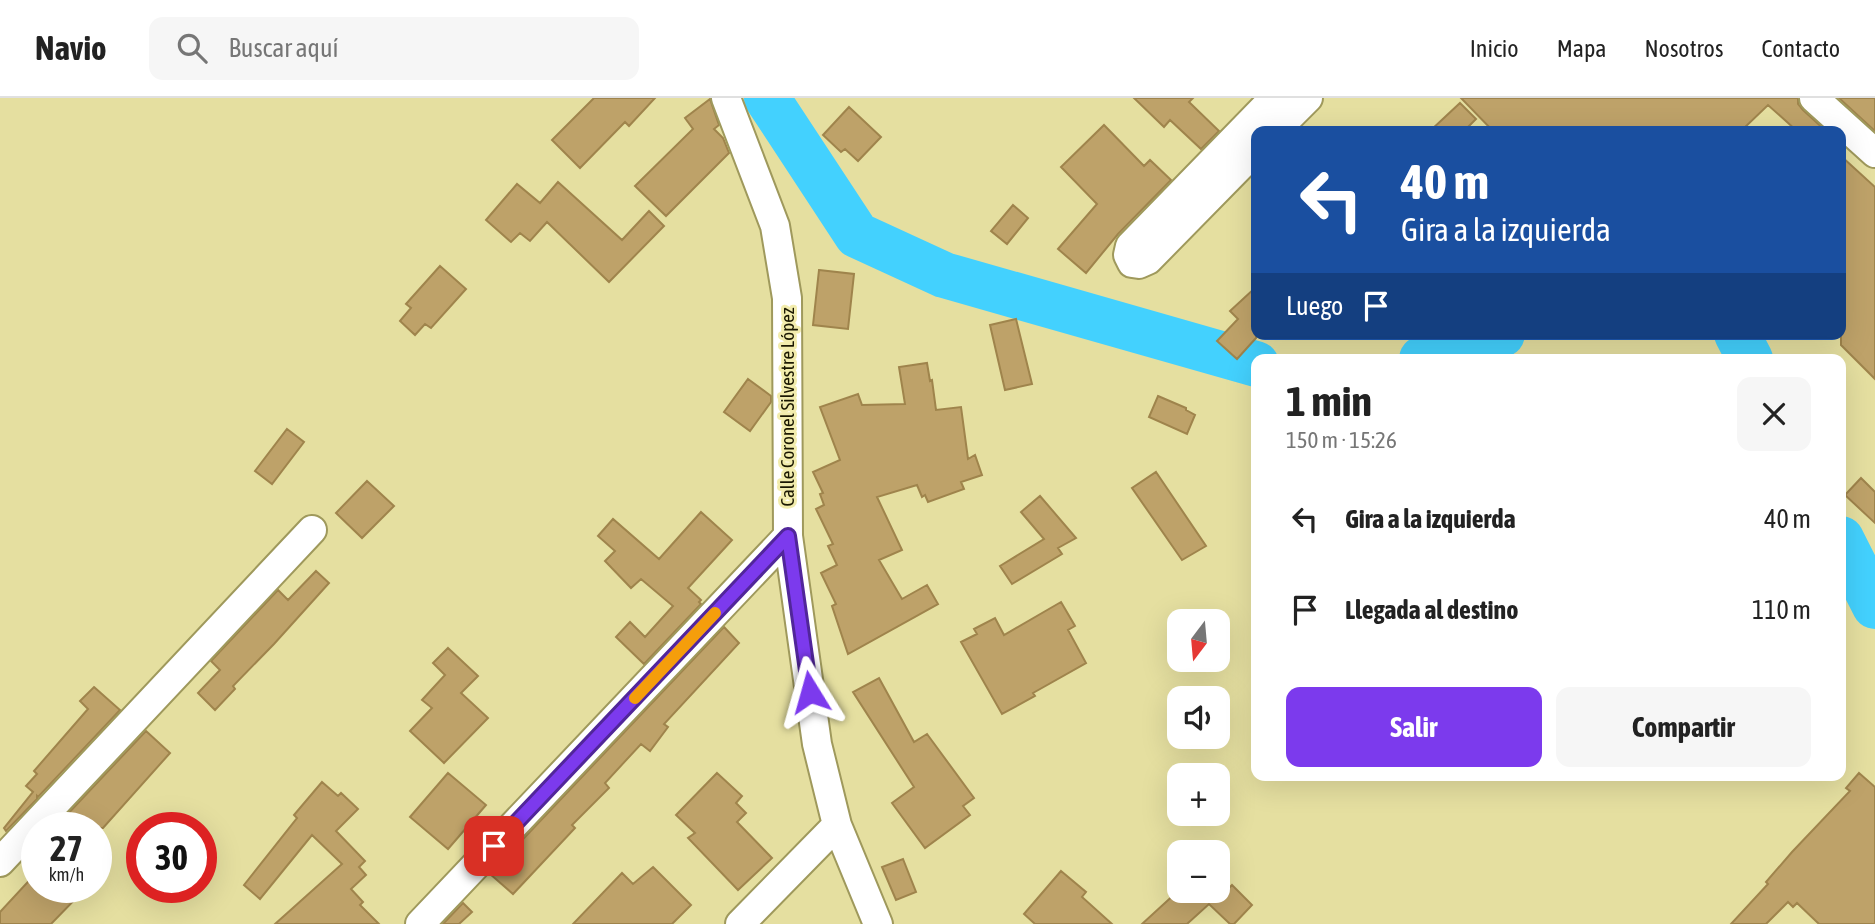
<!DOCTYPE html>
<html lang="es">
<head>
<meta charset="utf-8">
<style>
  :root { --surface:#fff; --page:#f6f6f6; --text:#222; --muted:#767676; --line:#e0e0e0; --accent:#7c3aed }
  body { margin:0; font-family:"Asap Condensed",sans-serif; background:var(--page); color:var(--text); height:100vh; display:flex; flex-direction:column; font-size:26px; white-space:nowrap }
  * { box-sizing:border-box; margin:0 }
  p { font-size:23px; color:var(--muted) }
  .icon { flex:none; width:38px; height:38px; fill:none; stroke:currentColor; stroke-width:2; stroke-linecap:round; stroke-linejoin:round }
  .map { position:relative; flex:1; overflow:hidden }
  .panel { position:absolute; left:1251px; top:256px; width:595px; height:427px; display:flex; flex-direction:column; background:var(--surface); border-radius:14px; box-shadow:0 7px 28px #0002 }
  .panel>* { flex:none }
  .top-card { position:absolute; left:1251px; top:28px; width:595px; height:214px; border-radius:14px; box-shadow:0 7px 28px #0002; background:#1a4fa0; color:#fff; overflow:hidden }
  .needle { width:46px; rotate:196deg }
  .tools { position:absolute; left:1167px; top:511px; display:grid; gap:14px }
  .tools a { display:grid; place-items:center; width:63px; height:63px; border-radius:14px; background:var(--surface); box-shadow:0 7px 28px #0002; font-size:35px }
  .speed { position:absolute; left:21px; top:714px; display:flex; gap:14px; font-size:35px; font-weight:700; text-align:center }
  .speed>* { display:grid; place-content:center; width:91px; height:91px; border-radius:50%; background:var(--surface); box-shadow:0 7px 28px #0002; line-height:1 }
  .speed small { font-size:18px; font-weight:400 }
  .speed .limit { border:10px solid #d22; background:#fff; color:#111 }
  .pin { position:absolute; display:grid; place-items:center; width:60px; height:60px; color:#fff; margin:-30px; border-radius:14px; box-shadow:0 4px 10px #0006 }
  .me { position:absolute; width:77px; margin:-38px; rotate:352deg; stroke-linejoin:round; filter:drop-shadow(0 0 5px #0008) }
  .turn { display:flex; align-items:center; gap:24px; height:147px; padding:0 35px; font-size:32px }
  .turn .icon { width:91px; height:91px; stroke-width:2.5 }
  .turn b { display:block; font-size:49px; line-height:60px }
  .then { display:flex; align-items:center; height:66px; padding:0 35px; background:#0003; gap:14px; font-size:26px }
  .round { display:grid; place-items:center; flex:none; width:74px; height:74px; border-radius:14px; background:var(--page) }
  .overview { display:flex; align-items:center; justify-content:space-between; height:119px; padding:0 35px }
  h1 { font-size:42px; font-weight:700; line-height:52px }
  .cta { display:flex; gap:14px; margin-top:auto; padding:14px 35px }
  .cta a { flex:1; height:80px; border-radius:14px; background:var(--accent); color:#fff; font-size:28px; font-weight:700; line-height:80px; text-align:center }
  .cta a+a { background:var(--page); color:var(--text) }
  ul { padding:0; list-style:none }
  li { display:flex; align-items:center; gap:21px; height:91px; padding:0 35px }
  li div { flex:1 }
  li b { display:block; font-size:26px }
  li em { font-style:normal }
  header { display:flex; align-items:center; gap:42px; box-sizing:border-box; height:98px; padding:0 35px; background:var(--surface); border-bottom:2px solid var(--line) }
  header strong { font-size:33px }
  nav { display:flex; gap:38px; margin-inline-start:auto; font-size:24px }
  .search { width:490px; height:63px; background:var(--page); display:flex; align-items:center; gap:18px; box-sizing:border-box; padding:0 24px; border-radius:14px; color:var(--muted); font-size:26px }
  .map>svg:first-child { display:block }
</style>
</head>
<body>
<header>
<strong>Navio</strong>
<div class="search"><svg class="icon" aria-label="search" viewBox="0 0 24 24"><circle cx="10" cy="10" r="6"/><path d="M15 15l6 6"/></svg>Buscar aquí</div>
<nav><a>Inicio</a><a>Mapa</a><a>Nosotros</a><a>Contacto</a></nav>
</header>
<div class="map">
<svg width="1875" height="826" viewBox="0 0 1875 826">
  <rect width="100%" height="100%" fill="#e5dfa0"/>
  <g fill="none" stroke-linecap="round" stroke-linejoin="round">
    <path stroke="#43d1fe" stroke-width="46" d="M767,0L857,137L944,177L1256,266
      M1737,236L1750,261
      M1422,261L1502,236
      M1841,441L1875,508"/>
  </g>
  <path fill="#bea269" stroke="#9f844c" stroke-width="2" d="M594,0H655L629,28L625,24L580,70L552,42Z
    M1134,0H1193L1189,4L1219,33L1201,51L1170,22L1164,29Z
    M1461,0H1798V6L1803,12L1826,33H1797L1768,7L1741,33H1493Z
    M1839,0H1875V33Z
    M710,1L719,27L714,31L723,40L729,55L666,118L635,88L693,31L685,20Z
    M1460,5L1476,21L1464,33H1430Z
    M849,9L881,39L858,63L845,51L841,54L823,37Z
    M1104,27L1144,68L1150,62L1171,82L1118,136L1086,175L1058,151L1097,106L1061,69Z
    M1841,58L1875,89V281L1841,247Z
    M558,84L622,142L649,113L664,128L609,184L547,124L530,143L520,135L511,144L486,122L517,86L540,105Z
    M1013,107L1028,120L1007,146L991,133Z
    M440,168L466,191L431,230L425,226L415,237L400,223L411,210L406,206Z
    M819,172L854,176L848,231L813,227Z
    M1256,189V240L1237,261L1217,243L1238,221L1230,213Z
    M1016,221L1032,286L1005,292L990,227Z
    M927,265L930,283L932,282L936,312L961,309L968,361L975,357L982,377L961,384L964,391L928,404L925,397L922,399L917,387L877,399L902,452L879,462L902,501L927,487L938,506L848,556L832,508L836,506L821,475L837,467L828,448L833,446L816,411L824,407L820,396L823,395L813,374L840,362L820,309L858,296L862,307L905,306L899,269Z
    M748,281L771,298V304L750,333L724,314Z
    M1158,298L1186,310V312L1195,317L1187,336L1149,319Z
    M287,331L304,344L272,386L255,373Z
    M1156,374L1206,448L1182,462L1132,390Z
    M1861,380L1875,394V425L1845,397Z
    M367,383L394,408L362,440L336,415Z
    M1040,398L1076,440L1058,450L1062,456L1012,486L1000,468L1044,441L1021,414Z
    M701,414L732,442L688,490L701,502L699,504L701,506L644,566L616,539L630,524L645,539L673,508L641,481L631,490L605,463L615,453L598,438L613,421L659,461Z
    M316,473L329,485L274,546L233,588L235,591L215,612L198,595L220,572L211,563L278,492L288,502Z
    M1061,504L1075,528L1068,532L1086,565L1033,595L1035,598L1002,616L961,544L977,536L974,531L995,520L1004,537Z
    M724,529L739,545L664,626L668,629L650,653L641,646L605,685L609,690L572,727L575,730L513,796L490,776Z
    M448,550L478,578L461,595L488,620L444,665L410,633L432,610L422,602L445,577L433,565Z
    M879,580L914,644L927,636L974,700L963,708L970,717L925,750L892,705L914,689L853,594Z
    M94,589L120,612L38,699L37,698V701L6,733L4,730L33,694L26,688L37,676L34,673L88,611L80,603Z
    M146,633L170,655L103,730H73L63,721Z
    M448,675L486,707L448,751L410,719Z
    M717,675L742,698L736,705L746,715L737,724L772,760L738,792L688,740L695,735L676,717Z
    M1859,675L1875,689V826H1819L1797,805L1793,809L1788,804L1766,826H1731L1768,786L1766,784L1792,754L1850,693L1846,690Z
    M322,684L338,698L341,695L358,711L336,733L365,763L359,769L366,777L351,791L363,804L360,807L379,826H275L342,766L312,737L260,801L244,787L297,720L294,717Z
    M903,761L916,794L896,802L882,769Z
    M653,769L691,807L672,826H573L622,775L633,786Z
    M1061,773L1086,794L1082,799L1112,826H1035L1024,816Z
    M37,774V789H87L51,826H0V814Z
    M1232,787L1252,807L1234,826H1230L1209,806L1187,826H1142L1178,793H1226Z
    M463,805L472,814L459,826H443Z"/>
  <g fill="none" stroke-linecap="round" stroke-linejoin="round">
    <g stroke="#9f995c" stroke-width="32">
      <path id="street" d="M726,0L775,128L787,200L788,438L817,646L837,727L878,826
        M1814,0L1875,55
        M1275,33L1308,0
        M1256,52L1148,162L1139,166L1132,165L1128,157L1130,148L1274,0
        M0,764L312,432
        M420,826L788,438
        M740,826L837,727"/>
    </g>
    <use href="#street" stroke="#fff" stroke-width="28"/>
  </g>
  <g fill="none" stroke-linecap="round" stroke-linejoin="round">
    <g stroke="#51269a" stroke-width="18">
      <path id="route" d="M494,748L788,438L810,594"/>
    </g>
    <use href="#route" stroke="#7c3aed" stroke-width="12"/>
    <path stroke="#f59e0b" stroke-width="12" d="M635,600L715,515"/>
  </g>
  <g text-anchor="middle" stroke-width="6" stroke-linejoin="round" paint-order="stroke">
    <g font-size="19" fill="#1a1701" stroke="#f2ecad">
      <text transform="translate(787 309) rotate(-90)" y="7">Calle Coronel Silvestre López</text>
    </g>
  </g>
</svg>
<div class="tools">
<a><svg class="needle" viewBox="-14 -14 28 28"><path d="M0-13l5 13h-10z" fill="#e53935"/><path d="M0 13l5-13h-10z" fill="#767676"/></svg></a>
<a><svg class="icon" aria-label="sound" viewBox="0 0 24 24"><path d="M4 9h4l5-4v14l-5-4H4zM17 9q2 3 0 6"/></svg></a>
<a>+</a>
<a>−</a>
</div>
<div class="speed"><div>27<small>km/h</small></div><div class="limit">30</div></div>
<div class="pin" style="left:494px;top:748px;background:#d93025"><svg class="icon" aria-label="arrive" viewBox="0 0 24 24"><path d="M6 21V4h12l-3 4 3 4H6"/></svg></div>
<svg class="me" style="left:810px;top:594px" viewBox="-20 -20 40 40"><path d="M0-17L14 15 0 8-14 15z" fill="#7c3aed" stroke="#fff" stroke-width="4"/></svg>
<div class="top-card">
<div class="turn"><svg class="icon" aria-label="left" viewBox="0 0 24 24"><path d="M17 20v-9H6M10 6l-5 5 5 5"/></svg><div><b>40 m</b>Gira a la izquierda</div></div>
<div class="then">Luego<svg class="icon" aria-label="arrive" viewBox="0 0 24 24"><path d="M6 21V4h12l-3 4 3 4H6"/></svg></div>
</div>
<section class="panel">
<div class="overview"><div><h1>1 min</h1><p>150 m · 15:26</p></div><a class="round"><svg class="icon" aria-label="close" viewBox="0 0 24 24"><path d="M6 6l12 12M18 6L6 18"/></svg></a></div>
<ul>
<li><svg class="icon" aria-label="left" viewBox="0 0 24 24"><path d="M17 20v-9H6M10 6l-5 5 5 5"/></svg><div><b>Gira a la izquierda</b></div><em>40 m</em></li>
<li><svg class="icon" aria-label="arrive" viewBox="0 0 24 24"><path d="M6 21V4h12l-3 4 3 4H6"/></svg><div><b>Llegada al destino</b></div><em>110 m</em></li>
</ul>
<div class="cta"><a>Salir</a><a>Compartir</a></div>
</section>
</div>
</body>
</html>
